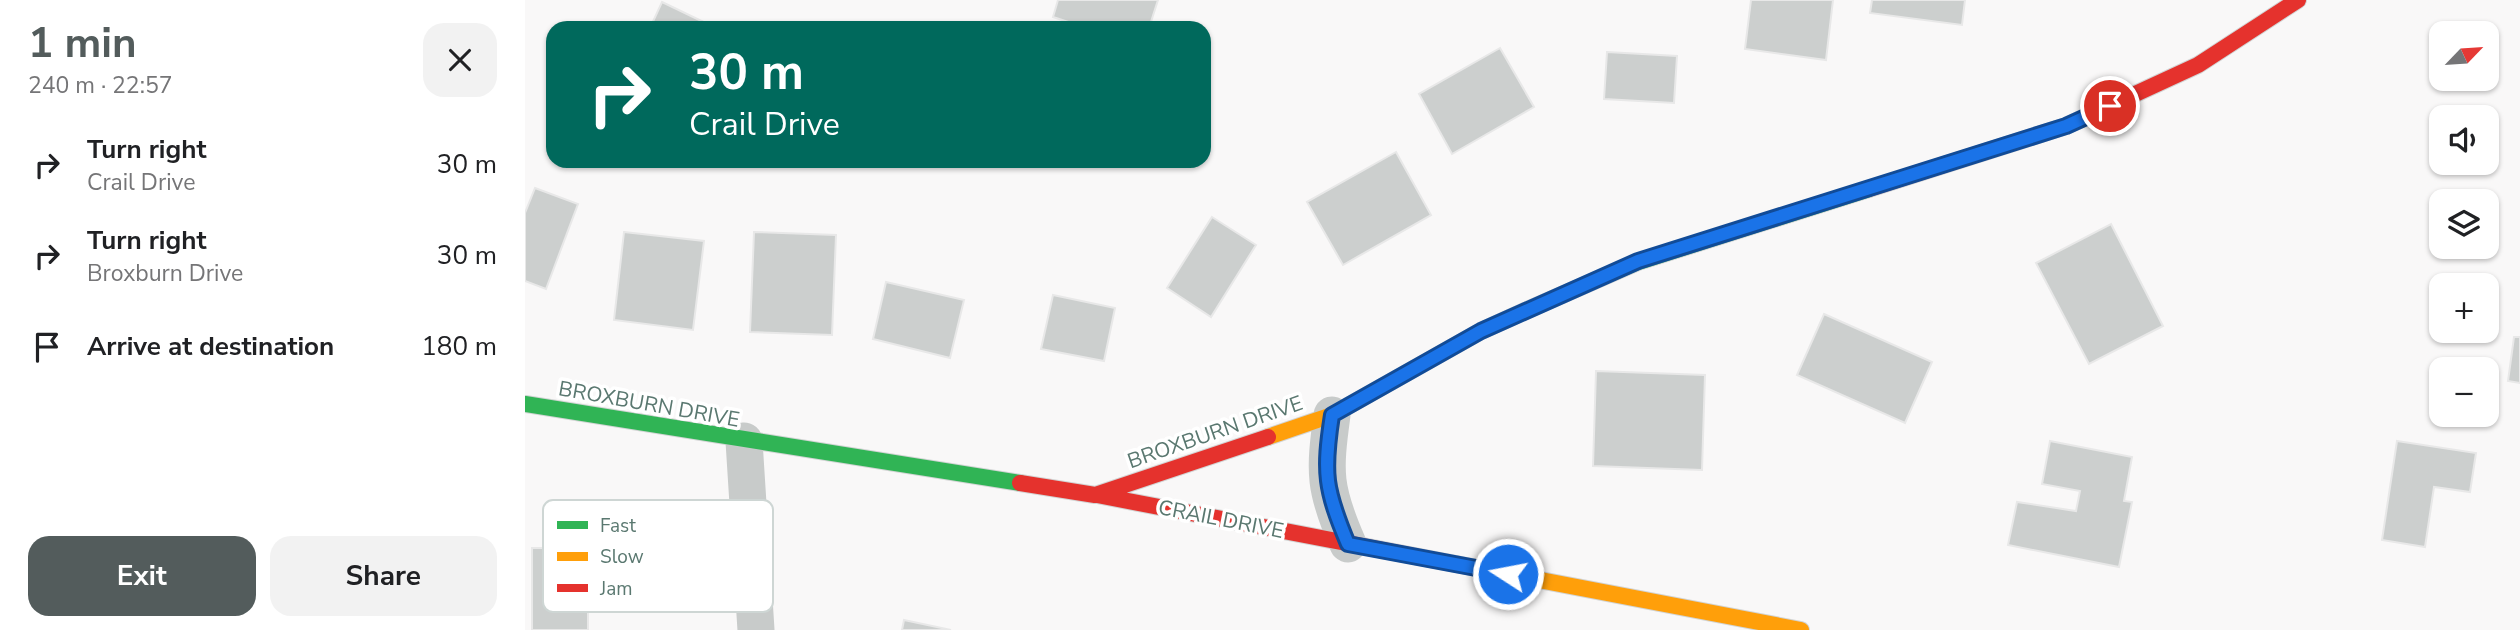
<!DOCTYPE html>
<html lang="en">
<head>
<meta charset="utf-8">
<style>
  :root { --surface:#fff; --page:#f2f2f2; --text:#202124; --muted:#757577; --accent:#535c5c }
  body { margin:0; font-family:"Nunito Sans",sans-serif; background:var(--page); color:var(--text); height:100vh; display:flex; flex-direction:column; font-size:26px; white-space:nowrap }
  * { box-sizing:border-box; margin:0 }
  p { font-size:23px; color:var(--muted) }
  .icon { flex:none; width:38px; height:38px; fill:none; stroke:currentColor; stroke-width:2; stroke-linecap:round; stroke-linejoin:round }
  .map { position:relative; flex:1; overflow:hidden }
  .side { display:flex; flex-direction:column; background:var(--surface); width:525px }
  .side>* { flex:none }
  .top-card { position:absolute; left:21px; top:21px; width:665px; height:147px; border-radius:21px; box-shadow:0 2px 5px #0004; background:#00695c; color:#fff; overflow:hidden }
  .needle { width:46px; rotate:65deg }
  .buttons { position:absolute; left:1904px; top:21px; display:grid; gap:14px }
  .buttons a { display:grid; place-items:center; width:70px; height:70px; border-radius:14px; background:var(--surface); box-shadow:0 2px 5px #0004; font-size:35px }
  .pin { position:absolute; display:grid; place-items:center; width:60px; height:60px; color:#fff; margin:-30px; border:4px solid #fff; border-radius:50%; box-shadow:0 2px 7px #0007 }
  .me { position:absolute; width:77px; margin:-38px; rotate:281deg; stroke-linejoin:round; filter:drop-shadow(0 0 5px #0008) }
  .turn { display:flex; align-items:center; gap:24px; height:147px; padding:0 28px; font-size:32px }
  .turn .icon { width:91px; height:91px; stroke-width:2.5 }
  .turn b { display:block; font-size:49px; line-height:60px }
  .round { display:grid; place-items:center; flex:none; width:74px; height:74px; border-radius:21px; background:var(--page) }
  .overview { display:flex; align-items:center; justify-content:space-between; height:119px; padding:0 28px }
  h1 { font-size:42px; font-weight:700; line-height:52px; color:var(--accent) }
  .primary-button { display:flex; gap:14px; margin-top:auto; padding:14px 28px }
  .primary-button a { flex:1; height:80px; border-radius:21px; background:var(--accent); color:#fff; font-size:28px; font-weight:700; line-height:80px; text-align:center }
  .primary-button a+a { background:var(--page); color:var(--text) }
  ul { padding:0; list-style:none }
  li { display:flex; align-items:center; gap:21px; height:91px; padding:0 28px }
  li div { flex:1 }
  li b { display:block; font-size:26px }
  li em { font-style:normal }
  main { display:flex; flex:1; min-height:0 }
  .map>svg:first-child { display:block }
</style>
</head>
<body>
<main>
<section class="side">
<div class="overview"><div><h1>1 min</h1><p>240 m · 22:57</p></div><a class="round"><svg class="icon" aria-label="close" viewBox="0 0 24 24"><path d="M6 6l12 12M18 6L6 18"/></svg></a></div>
<ul>
<li><svg class="icon" aria-label="right" viewBox="0 0 24 24"><path d="M7 20v-9h11M14 6l5 5-5 5"/></svg><div><b>Turn right</b><p>Crail Drive</p></div><em>30 m</em></li>
<li><svg class="icon" aria-label="right" viewBox="0 0 24 24"><path d="M7 20v-9h11M14 6l5 5-5 5"/></svg><div><b>Turn right</b><p>Broxburn Drive</p></div><em>30 m</em></li>
<li><svg class="icon" aria-label="arrive" viewBox="0 0 24 24"><path d="M6 21V4h12l-3 4 3 4H6"/></svg><div><b>Arrive at destination</b></div><em>180 m</em></li>
</ul>
<div class="primary-button"><a>Exit</a><a>Share</a></div>
</section>
<div class="map">
<svg width="1995" height="630" viewBox="0 0 1995 630">
  <rect width="100%" height="100%" fill="#f9f8f8"/>
  <path fill="#cccfce" stroke="#e8e8e8" stroke-width="2" d="M533,0H633L624,28H562L528,17Z
    M1226,0H1308L1301,60L1220,49Z
    M1347,0H1440L1437,25L1345,13Z
    M137,2L191,28H125Z
    M975,48L1009,107L927,154L894,94Z
    M1082,52L1152,56L1149,103L1079,99Z
    M871,152L906,215L818,265L782,202Z
    M10,188L53,204L21,289L0,281V213Z
    M687,217L731,245L686,317L642,288Z
    M1586,224L1638,326L1564,364L1511,263Z
    M99,232L179,241L168,330L89,320Z
    M229,232L311,235L307,335L225,332Z
    M361,282L439,300L425,358L348,339Z
    M528,295L590,308L579,361L516,349Z
    M1299,314L1407,362L1380,423L1272,375Z
    M1989,337H1995V383L1983,381Z
    M1071,371L1180,375L1177,470L1068,466Z
    M1525,441L1607,457L1599,501L1607,502L1594,567L1483,545L1492,502L1551,511L1555,491L1517,484Z
    M1872,441L1951,453L1945,492L1909,487L1900,547L1857,540Z
    M7,548H63V630H7Z
    M379,620L426,630H377Z"/>
  <g fill="none" stroke-linecap="round" stroke-linejoin="round">
    <g stroke="#d2d4d4" stroke-width="18">
      <path id="fast" d="M1000,311L1113,262L1344,189
        M0,404L495,483"/>
    </g>
    <g stroke="#d2d4d4" stroke-width="18">
      <path id="slow" d="M743,437L807,415L956,331L1000,311
        M931,564L1276,630"/>
    </g>
    <g stroke="#d2d4d4" stroke-width="18">
      <path id="jam" d="M1344,189L1541,126L1673,65L1773,0
        M495,483L570,495L743,437
        M572,495L931,564"/>
    </g>
    <path stroke="#c8cbca" stroke-width="37" d="M807,415C799,473 799,489 823,544
      M219,441L231,630"/>
    <use href="#fast" stroke="#30b455" stroke-width="16"/>
    <use href="#slow" stroke="#ff9f0a" stroke-width="16"/>
    <use href="#jam" stroke="#e5322d" stroke-width="16"/>
  </g>
  <g fill="none" stroke-linecap="round" stroke-linejoin="round">
    <g stroke="#114b97" stroke-width="18">
      <path id="route" d="M983,574L823,544C800,489 798,473 807,415L956,331L1113,261L1541,126L1585,106"/>
    </g>
    <use href="#route" stroke="#1a73e8" stroke-width="12"/>
  </g>
  <g text-anchor="middle" stroke-width="7" stroke-linejoin="round" paint-order="stroke">
    <g font-size="21" fill="#5a7870" stroke="#fff">
      <text transform="translate(124 404) rotate(10)" y="7">BROXBURN DRIVE</text>
      <text transform="translate(690 432) rotate(-19)" y="7">BROXBURN DRIVE</text>
      <text transform="translate(696 519) rotate(11)" y="7">CRAIL DRIVE</text>
    </g>
  </g>
  <rect x="18" y="500" width="230" height="112" rx="10" fill="#fff" stroke="#ced6d4" stroke-width="2"/>
  <rect x="32" y="521" width="31" height="8" fill="#30b455"/>
  <rect x="32" y="552" width="31" height="9" fill="#ff9f0a"/>
  <rect x="32" y="584" width="31" height="8" fill="#e5322d"/>
  <g font-size="19" fill="#5a7870">
    <text x="75" y="532">Fast</text>
    <text x="75" y="563">Slow</text>
    <text x="75" y="595">Jam</text>
  </g>
</svg>
<div class="buttons">
<a><svg class="needle" viewBox="-14 -14 28 28"><path d="M0-13l5 13h-10z" fill="#e53935"/><path d="M0 13l5-13h-10z" fill="#757577"/></svg></a>
<a><svg class="icon" aria-label="sound" viewBox="0 0 24 24"><path d="M4 9h4l5-4v14l-5-4H4zM17 9q2 3 0 6"/></svg></a>
<a><svg class="icon" aria-label="layers" viewBox="0 0 24 24"><path d="M12 4l9 5-9 5-9-5zM3 14l9 5 9-5"/></svg></a>
<a>+</a>
<a>−</a>
</div>
<div class="pin" style="left:1585px;top:106px;background:#d93025"><svg class="icon" aria-label="arrive" viewBox="0 0 24 24"><path d="M6 21V4h12l-3 4 3 4H6"/></svg></div>
<svg class="me" style="left:983px;top:574px" viewBox="-20 -20 40 40"><circle r="17" fill="#1a73e8" stroke="#fff" stroke-width="3"/><path d="M0-11L8 9 0 5-8 9z" fill="#fff"/></svg>
<div class="top-card">
<div class="turn"><svg class="icon" aria-label="right" viewBox="0 0 24 24"><path d="M7 20v-9h11M14 6l5 5-5 5"/></svg><div><b>30 m</b>Crail Drive</div></div>
</div>
</div>
</main>
</body>
</html>
